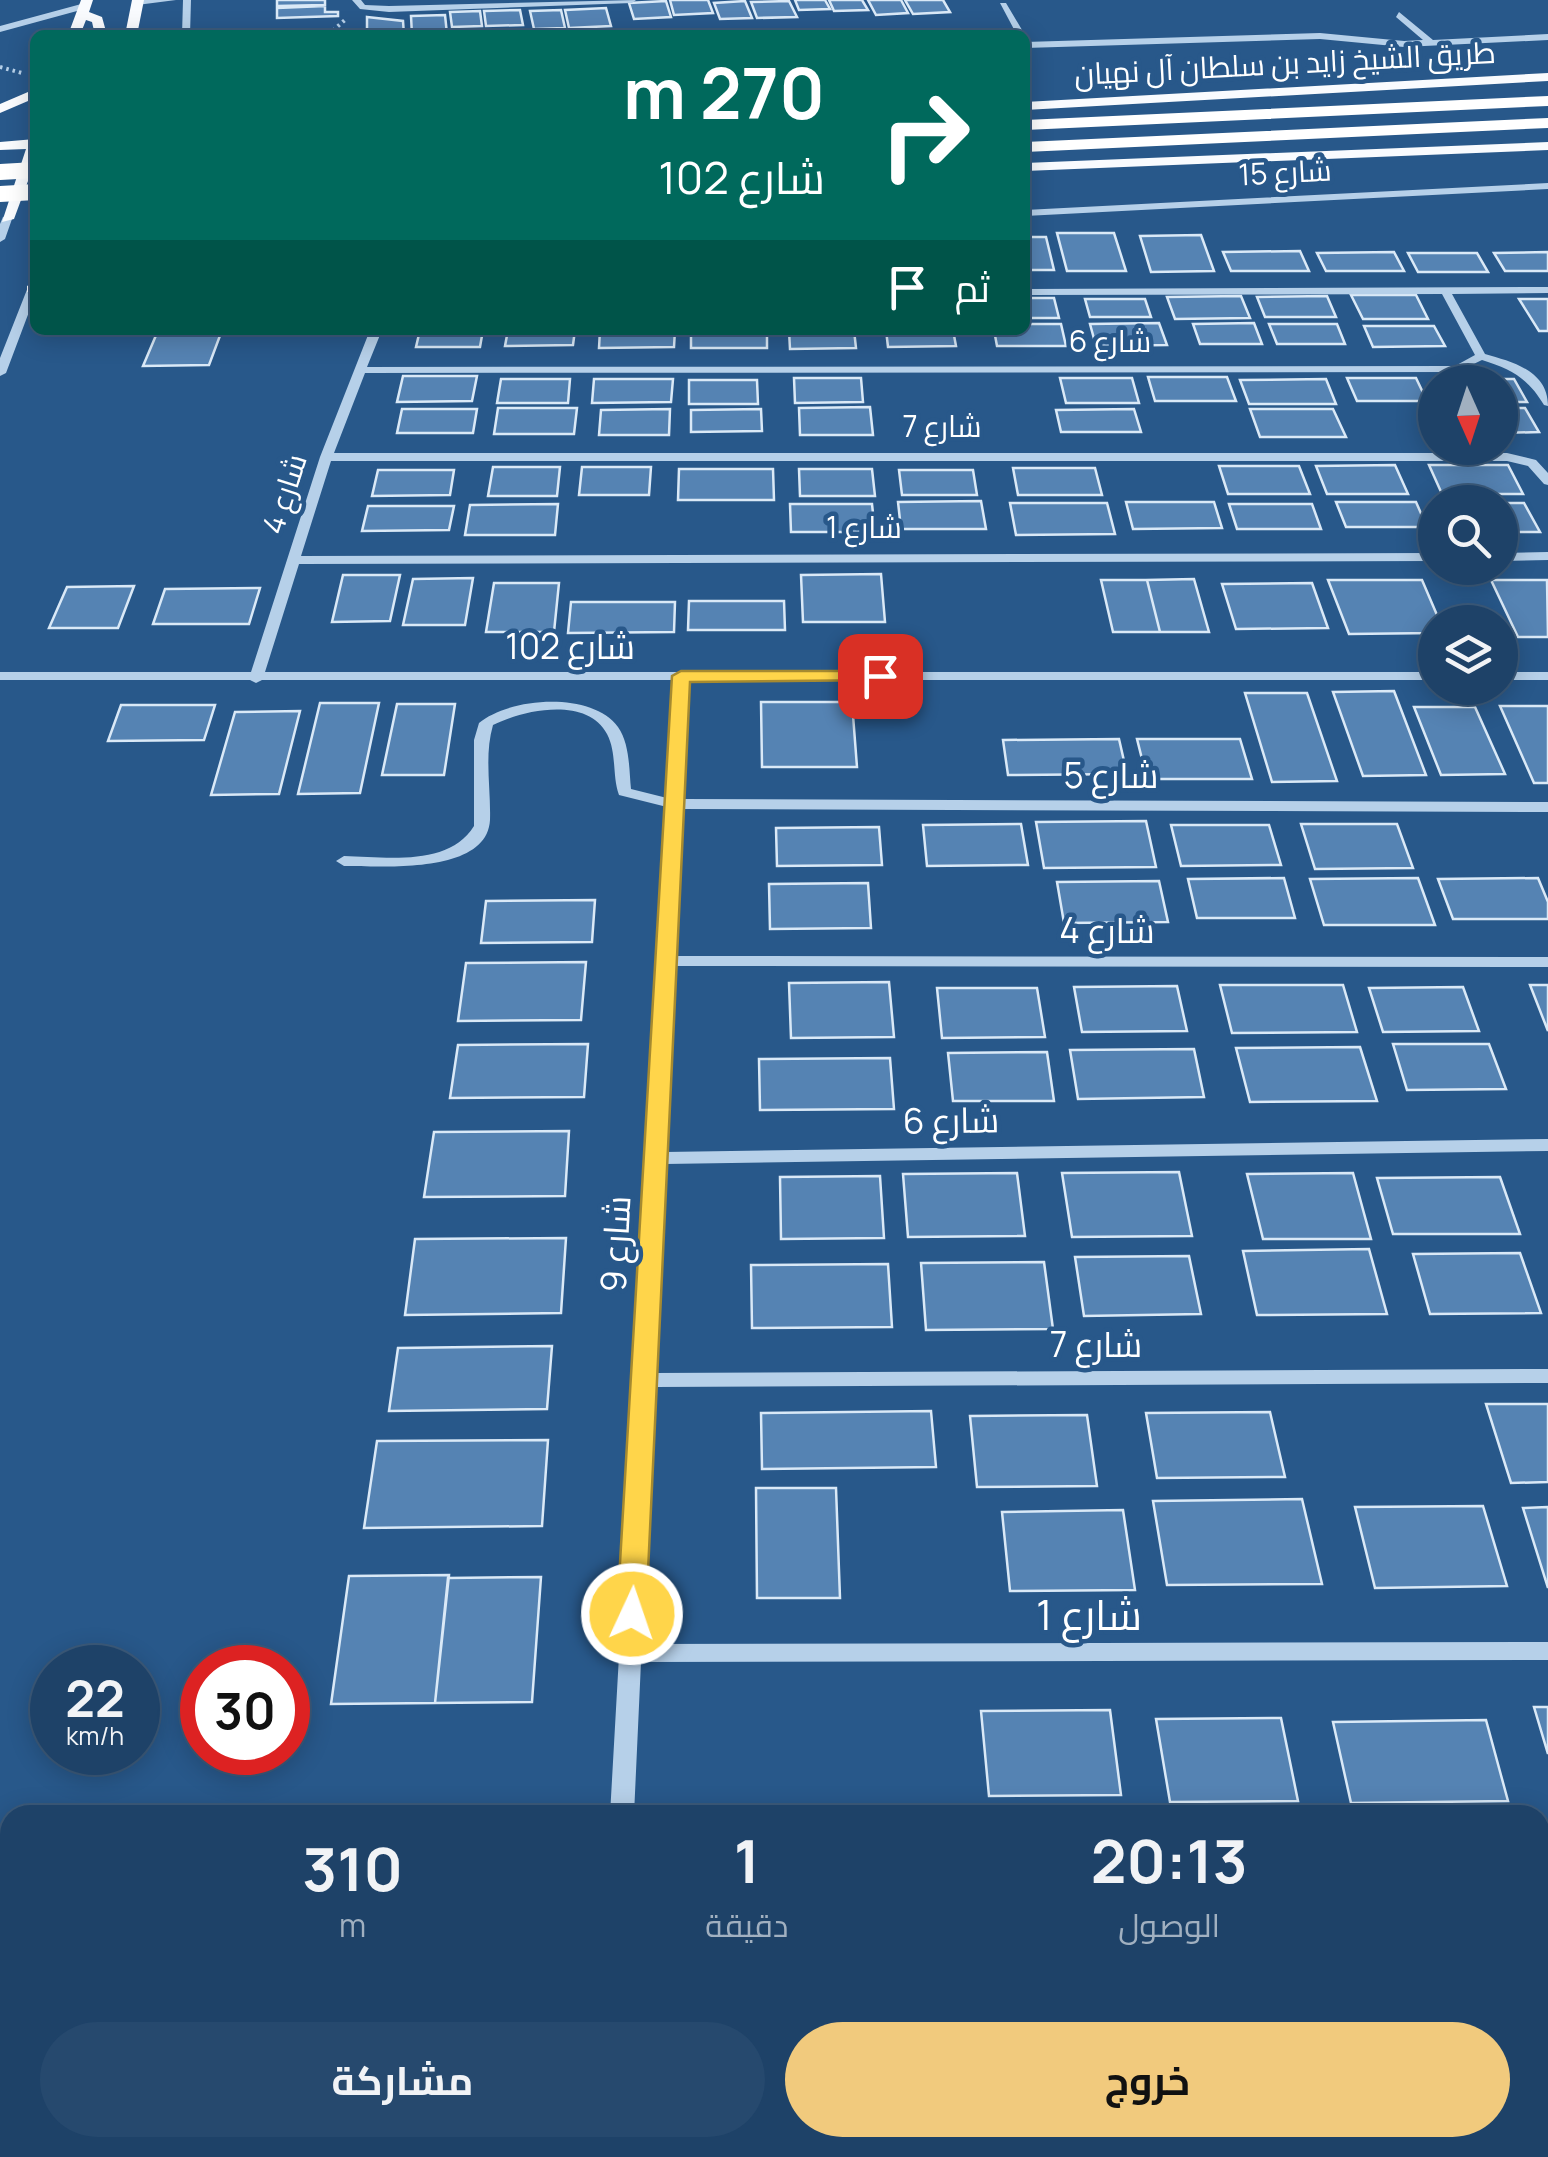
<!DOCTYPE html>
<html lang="ar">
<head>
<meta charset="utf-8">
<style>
  :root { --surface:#1e4268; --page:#26496e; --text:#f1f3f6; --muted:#a1b0c0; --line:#3c5b7c; --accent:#f1ca7d }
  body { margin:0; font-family:Manrope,Cairo,sans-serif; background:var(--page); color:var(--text); direction:rtl; height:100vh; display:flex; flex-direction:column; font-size:38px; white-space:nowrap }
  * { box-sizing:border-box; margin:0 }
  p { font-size:32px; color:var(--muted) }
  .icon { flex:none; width:55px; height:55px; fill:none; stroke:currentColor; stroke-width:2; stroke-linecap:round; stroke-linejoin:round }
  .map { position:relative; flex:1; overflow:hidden; direction:ltr }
  .side { position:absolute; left:0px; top:1805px; width:1550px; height:352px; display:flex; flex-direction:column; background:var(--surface); border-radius:30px 30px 0 0; box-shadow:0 5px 25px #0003,0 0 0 2px var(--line); direction:rtl }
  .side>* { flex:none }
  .top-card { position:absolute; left:30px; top:30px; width:1000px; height:305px; border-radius:15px; box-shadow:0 5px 25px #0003,0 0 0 2px var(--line); direction:rtl; background:#00695c; color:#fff; overflow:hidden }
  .needle { width:65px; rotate:177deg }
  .tools { position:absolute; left:1418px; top:365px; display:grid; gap:20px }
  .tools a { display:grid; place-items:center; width:100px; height:100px; border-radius:50%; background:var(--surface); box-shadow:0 5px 25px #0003,0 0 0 2px var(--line); font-size:50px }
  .speed { position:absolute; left:30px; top:1645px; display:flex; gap:20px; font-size:50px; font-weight:700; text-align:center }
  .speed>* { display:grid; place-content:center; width:130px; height:130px; border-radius:50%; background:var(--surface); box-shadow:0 5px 25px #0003,0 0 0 2px var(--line); line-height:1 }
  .speed small { font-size:25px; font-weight:400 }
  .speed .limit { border:15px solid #d22; background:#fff; color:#111 }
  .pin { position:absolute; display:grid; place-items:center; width:85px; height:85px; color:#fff; margin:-42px; border-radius:20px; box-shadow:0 5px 15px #0006 }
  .me { position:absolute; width:110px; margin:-55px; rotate:3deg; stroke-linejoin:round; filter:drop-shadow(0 0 8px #0008) }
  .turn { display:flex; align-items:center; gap:35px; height:210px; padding:0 40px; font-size:45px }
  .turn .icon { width:130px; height:130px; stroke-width:2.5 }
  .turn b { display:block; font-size:70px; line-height:85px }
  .then { display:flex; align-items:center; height:95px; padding:0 40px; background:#0003; gap:20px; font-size:38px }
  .eta { display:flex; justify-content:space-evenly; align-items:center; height:170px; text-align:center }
  .eta b { font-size:60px; font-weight:700; line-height:70px }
  .button { display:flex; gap:20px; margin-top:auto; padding:20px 40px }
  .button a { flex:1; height:115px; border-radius:60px; background:var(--accent); color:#111; font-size:40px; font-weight:700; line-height:115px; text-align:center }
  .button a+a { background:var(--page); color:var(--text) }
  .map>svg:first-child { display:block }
</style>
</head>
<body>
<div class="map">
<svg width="1548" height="2157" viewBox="0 0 1548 2157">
  <rect width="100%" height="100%" fill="#28588a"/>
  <path fill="#5583b3" stroke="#dae9f7" stroke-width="2.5" d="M277,0H325V5L277,6Z
    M670,0H708L713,13L674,15Z
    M795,0H825L830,9L799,10Z
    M829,0H862L868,10L834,11Z
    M868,0H901L908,13L876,15Z
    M905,0H943L950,12L913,14Z
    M666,1L671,17L634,19L629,3Z
    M745,1L752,18L720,19L714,3Z
    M789,1L797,17L757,18L751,2Z
    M325,6V12H338V16L277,18V8Z
    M606,8L611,26L569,28L565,10Z
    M520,10L523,25L486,26L484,11Z
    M561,10L565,28L534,29L530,11Z
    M480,11L482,26L452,27L450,12Z
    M445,15L447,34L412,35L411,16Z
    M367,17L403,21L404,35H367Z
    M1057,233H1114L1126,271H1067Z
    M1201,235L1214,271L1151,272L1140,236Z
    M1025,237H1046L1054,270H1025Z
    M1300,251L1309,271H1231L1223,252Z
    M1394,252L1404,271H1326L1317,253Z
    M1548,252V271H1505L1494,253Z
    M1408,253H1477L1488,272H1418Z
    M1351,295H1416L1428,319H1363Z
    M1241,296L1250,318L1175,319L1167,297Z
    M1327,296L1336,317H1265L1257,297Z
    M1025,298H1054L1059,318H1025Z
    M1085,299H1145L1151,317H1090Z
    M1519,299H1548V331H1539Z
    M1159,323L1167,345L1096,346L1090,324Z
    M1254,323L1262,344H1200L1193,324Z
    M1025,324H1061L1066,346H997L994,330H1025Z
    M1269,324H1337L1345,344H1277Z
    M1364,326H1434L1445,346L1373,347Z
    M420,330H483L480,347H416Z
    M508,330H575L573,345L505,346Z
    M600,330H675L674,347L599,348Z
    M691,330H767V348H691Z
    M789,330H854L856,348L790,349Z
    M886,330H953L956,346L888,347Z
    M157,333H221L209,365L143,366Z
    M403,376H477L472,401L397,402Z
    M1148,377H1227L1236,401H1155Z
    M794,378H861L863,402L795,403Z
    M1060,378H1132L1139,403H1066Z
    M1347,378H1416L1427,401H1357Z
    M501,379H570L568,403H497Z
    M594,379H673L671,402L592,403Z
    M1326,379L1336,404H1249L1240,380Z
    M1436,379H1514L1527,402H1500V382Z
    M689,380H757L758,404H689Z
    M870,407L873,435H800L799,408Z
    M498,408H577L574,434H494Z
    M1500,408H1525L1539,432L1500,433Z
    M402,409H477L473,433H397Z
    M670,409L669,435H599L601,410Z
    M761,409L762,431L691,432V410Z
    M1134,409L1141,432H1061L1056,410Z
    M1250,409H1333L1346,437H1260Z
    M1395,465L1408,494H1327L1316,466Z
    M1429,465H1508L1523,494H1442Z
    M1219,466H1299L1310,494H1228Z
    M493,467H560L557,496H488Z
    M582,467H651L649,495H579Z
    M1013,468H1095L1102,495H1018Z
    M679,469H773L774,500H678Z
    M799,469H872L875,496H800Z
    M378,470H454L450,495L372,496Z
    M899,470H973L977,495H902Z
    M981,501L986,529H901L898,502Z
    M1126,502H1214L1222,528L1133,529Z
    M1336,502H1416L1427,527H1346Z
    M1010,503H1107L1115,534L1016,535Z
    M1500,503H1524L1540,532H1500Z
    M558,504L555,535H465L470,505Z
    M790,504H872L875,532H791Z
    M1229,504H1312L1321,529H1237Z
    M368,506H454L449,530L362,531Z
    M881,574L885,622H803L801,575Z
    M343,575H400L390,621L332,622Z
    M473,578L465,625H403L413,579Z
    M1194,579L1209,632H1160L1147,580Z
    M1101,580H1147L1160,632H1113Z
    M1328,580H1422L1440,622H1435V633L1349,634Z
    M1491,580H1547L1548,637H1518Z
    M494,583H559L554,632H486Z
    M1312,583L1328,628L1236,629L1222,584Z
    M134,586L118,628H49L67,587Z
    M260,588L249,624H153L165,589Z
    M689,601H784L785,630H688Z
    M571,602H675L674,632L568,633Z
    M1394,691L1426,775L1363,776L1333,692Z
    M1245,693H1307L1337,781L1272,782Z
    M761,702H852L857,767H762Z
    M320,703H379L360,793L298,794Z
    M397,704H455L444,775H382Z
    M121,705H215L204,740L108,741Z
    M1500,706H1548V783H1534Z
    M1414,707H1475L1505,774L1441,775Z
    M300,711L279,794L211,795L235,712Z
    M1119,739L1127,774L1008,775L1003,740Z
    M1137,739H1240L1252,779H1147Z
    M1146,821L1156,867L1044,868L1036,822Z
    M1021,824L1028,865L927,866L923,825Z
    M1301,824H1397L1413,868L1315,869Z
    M1171,825H1269L1281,865L1181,866Z
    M879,827L882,865L777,866L776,828Z
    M1284,878L1295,918H1197L1188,879Z
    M1418,878L1435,925H1324L1310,879Z
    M1538,878L1548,902V919H1453L1438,879Z
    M1159,881L1168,922L1064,923L1057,882Z
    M868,883L871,928L770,929L769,884Z
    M595,900L592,942L481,943L486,901Z
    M586,962L581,1020L458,1021L466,963Z
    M889,982L894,1037L791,1038L789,983Z
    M1220,985H1343L1357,1032L1232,1033Z
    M1530,985H1548V1031Z
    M1177,986L1187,1031L1082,1032L1074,987Z
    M1463,987L1479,1031L1383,1032L1369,988Z
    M937,988H1037L1045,1037L942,1038Z
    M588,1044L584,1097L450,1098L458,1045Z
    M1393,1044H1489L1506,1089L1407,1090Z
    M1360,1047L1377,1101L1250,1102L1236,1048Z
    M1194,1049L1204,1097L1078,1099L1070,1050Z
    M1047,1052L1054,1101H953L948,1053Z
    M890,1058L894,1109L760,1110L759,1059Z
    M569,1131L565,1196L424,1197L434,1132Z
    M1179,1172L1192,1236L1072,1237L1062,1173Z
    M1017,1173L1025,1236L908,1237L903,1174Z
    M1353,1173L1371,1239H1263L1247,1174Z
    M880,1176L884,1238L781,1239L780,1177Z
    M1500,1177L1520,1234H1393L1377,1178Z
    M566,1238L561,1313L405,1315L415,1239Z
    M1369,1249L1387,1314L1257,1315L1243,1251Z
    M1520,1253L1541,1313L1430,1314L1413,1254Z
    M1189,1256L1201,1314L1084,1316L1075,1257Z
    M1044,1262L1053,1329L926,1330L921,1263Z
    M888,1264L892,1327L752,1328L751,1265Z
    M552,1346L547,1409L389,1411L398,1348Z
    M1486,1404H1548V1482L1511,1483Z
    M931,1411L936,1467L762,1469L761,1413Z
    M1270,1412L1285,1477L1157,1478L1146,1413Z
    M1087,1415L1097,1486L977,1487L970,1416Z
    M548,1440L542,1526L364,1528L377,1441Z
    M756,1488H836L840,1598H757Z
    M1302,1499L1322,1584L1167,1585L1153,1501Z
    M1483,1506L1507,1586L1375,1588L1355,1507Z
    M1548,1507V1588L1523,1508Z
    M1123,1510L1135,1590L1010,1591L1002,1512Z
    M449,1575L435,1703L331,1704L349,1576Z
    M541,1577L532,1702L435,1703L448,1578Z
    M1534,1707H1548V1754Z
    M1110,1710L1121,1795L989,1796L981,1711Z
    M1281,1718L1298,1801L1170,1802L1156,1719Z
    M1486,1720L1508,1801L1351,1803L1333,1722Z
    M0,1977L10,1990V2122L0,2128Z
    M1540,2060H1548V2157H1418L1416,2148H1540Z
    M738,2148H933L934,2157H738Z
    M985,2148H1164L1165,2157H986Z
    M1203,2148H1365L1367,2157H1205Z"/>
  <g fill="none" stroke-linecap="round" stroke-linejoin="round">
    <path stroke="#b6d0e9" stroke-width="4" stroke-dasharray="2.5 4" stroke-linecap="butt" d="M328,35L346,19
      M0,67L22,73"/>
    <path fill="#b6d0e9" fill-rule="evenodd" d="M134,0H176L137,5Z
      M183,0H191L190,35H182Z
      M352,0H361L365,5L389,6L636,0L632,3L389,12L360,9Z
      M85,3L88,8L0,32V26Z
      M1000,3H1006L1025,35V36L1017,35Z
      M1399,12L1433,40L1548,34V40L1404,47L1320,39L1025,48V42L1320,33L1404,41L1423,40L1396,17Z
      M1548,183V189L1025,216V210Z
      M7,216L12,219L5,239L0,242V224L3,217Z
      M35,279V296L6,373L0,376V358L30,282Z
      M1548,287V293L1452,294L1485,354C1513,362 1548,371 1548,406L1544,405C1528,378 1511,369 1482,360L1457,372L365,373L334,453H1507L1536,460L1548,473V485L1544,484L1528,466L1507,461H331L301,556L1435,553V561L299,564L265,672H1435V680H688L682,799L1548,802V812L682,809L675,956L1548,957V967L674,966L665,1152L1548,1139V1151L665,1164L655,1373L1548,1369V1383L654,1387L642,1644L1548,1642V1660L641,1662L634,1815H610L667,807L619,795C612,776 617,753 607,734C587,696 523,710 493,725C484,756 491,788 490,820C487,875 381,866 344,866L336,861L344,856C386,857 449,867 474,826V740L479,723C510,697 592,691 618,727C630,744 629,770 631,789L667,798L674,680H262L256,683L250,680H0V672H251L320,457L370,330H382L367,367L1455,366L1475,355L1442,294L1025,295V289Z
      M1548,552V560L1500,561V553Z
      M1500,672H1548V680H1500Z
      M1540,2006H1548V2028H1540Z
      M596,2148H622V2157H596Z"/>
    <path fill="#f9fbfe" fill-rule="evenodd" d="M81,0H93L89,12L102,17L107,35H95L92,22L86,20L80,35H68Z
      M132,0H144L137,35H125Z
      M1548,73V81L1025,110V102Z
      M35,89V98L0,113V104Z
      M35,139V162L14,219L2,222L26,149L0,150V142Z
      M1548,142V150L1025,171V163Z
      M35,282V293L27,292V286Z"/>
    <path fill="#fff" fill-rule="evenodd" d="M1548,96V106L1025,130V120Z
      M1548,118V128L1025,152V142Z"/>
    <path stroke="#fff" stroke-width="16" d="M0,172L35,170
      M0,194L35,192"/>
  </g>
  <path fill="#ffd54a" stroke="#a68a30" stroke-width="2.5" d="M880,671L886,672V680L690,682L646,1614L642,1622H622L617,1614L672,676L681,671Z"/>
  <g text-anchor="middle" stroke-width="9" stroke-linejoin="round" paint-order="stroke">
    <g font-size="30" fill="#fff" stroke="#28588a">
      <text transform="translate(1285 64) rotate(-3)" y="10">طريق الشيخ زايد بن سلطان آل نهيان</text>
      <text transform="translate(1285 173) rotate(-3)" y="10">شارع 15</text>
      <text x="1110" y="352">شارع 6</text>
      <text x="942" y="437">شارع 7</text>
      <text transform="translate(285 494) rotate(-72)" y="10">شارع 4</text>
      <text x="864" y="538">شارع 1</text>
    </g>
    <g font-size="35" fill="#fff" stroke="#28588a">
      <text x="570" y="659">شارع 102</text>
      <text x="1111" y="788">شارع 5</text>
      <text x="1107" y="943">شارع 4</text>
      <text transform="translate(951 1121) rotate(-1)" y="12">شارع 6</text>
      <text transform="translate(616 1244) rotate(-87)" y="12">شارع 9</text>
      <text x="1096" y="1357">شارع 7</text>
    </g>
    <g font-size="42" fill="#fff" stroke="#28588a">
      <text x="1089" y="1630">شارع 1</text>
    </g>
  </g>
</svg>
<div class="tools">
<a><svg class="needle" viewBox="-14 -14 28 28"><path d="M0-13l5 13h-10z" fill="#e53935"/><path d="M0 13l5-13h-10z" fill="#a1b0c0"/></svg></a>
<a><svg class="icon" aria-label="search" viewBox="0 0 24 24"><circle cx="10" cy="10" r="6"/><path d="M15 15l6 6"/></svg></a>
<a><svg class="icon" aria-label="layers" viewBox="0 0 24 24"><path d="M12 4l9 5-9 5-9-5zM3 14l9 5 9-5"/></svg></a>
</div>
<div class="speed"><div>22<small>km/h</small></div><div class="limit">30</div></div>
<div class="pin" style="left:880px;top:676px;background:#d93025"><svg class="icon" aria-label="arrive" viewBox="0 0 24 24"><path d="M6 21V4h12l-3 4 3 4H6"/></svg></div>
<svg class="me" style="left:632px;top:1614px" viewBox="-20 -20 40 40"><circle r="17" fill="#ffd54a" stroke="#fff" stroke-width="3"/><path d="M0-11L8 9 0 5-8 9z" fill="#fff"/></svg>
<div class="top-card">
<div class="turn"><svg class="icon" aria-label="right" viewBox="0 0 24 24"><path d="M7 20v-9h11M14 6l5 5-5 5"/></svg><div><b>270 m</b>شارع 102</div></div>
<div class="then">ثم<svg class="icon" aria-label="arrive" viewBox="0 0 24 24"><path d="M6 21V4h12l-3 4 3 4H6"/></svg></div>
</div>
<section class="side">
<div class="eta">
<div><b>20:13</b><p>الوصول</p></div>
<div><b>1</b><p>دقيقة</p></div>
<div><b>310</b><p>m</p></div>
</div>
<div class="button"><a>خروج</a><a>مشاركة</a></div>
</section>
</div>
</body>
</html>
